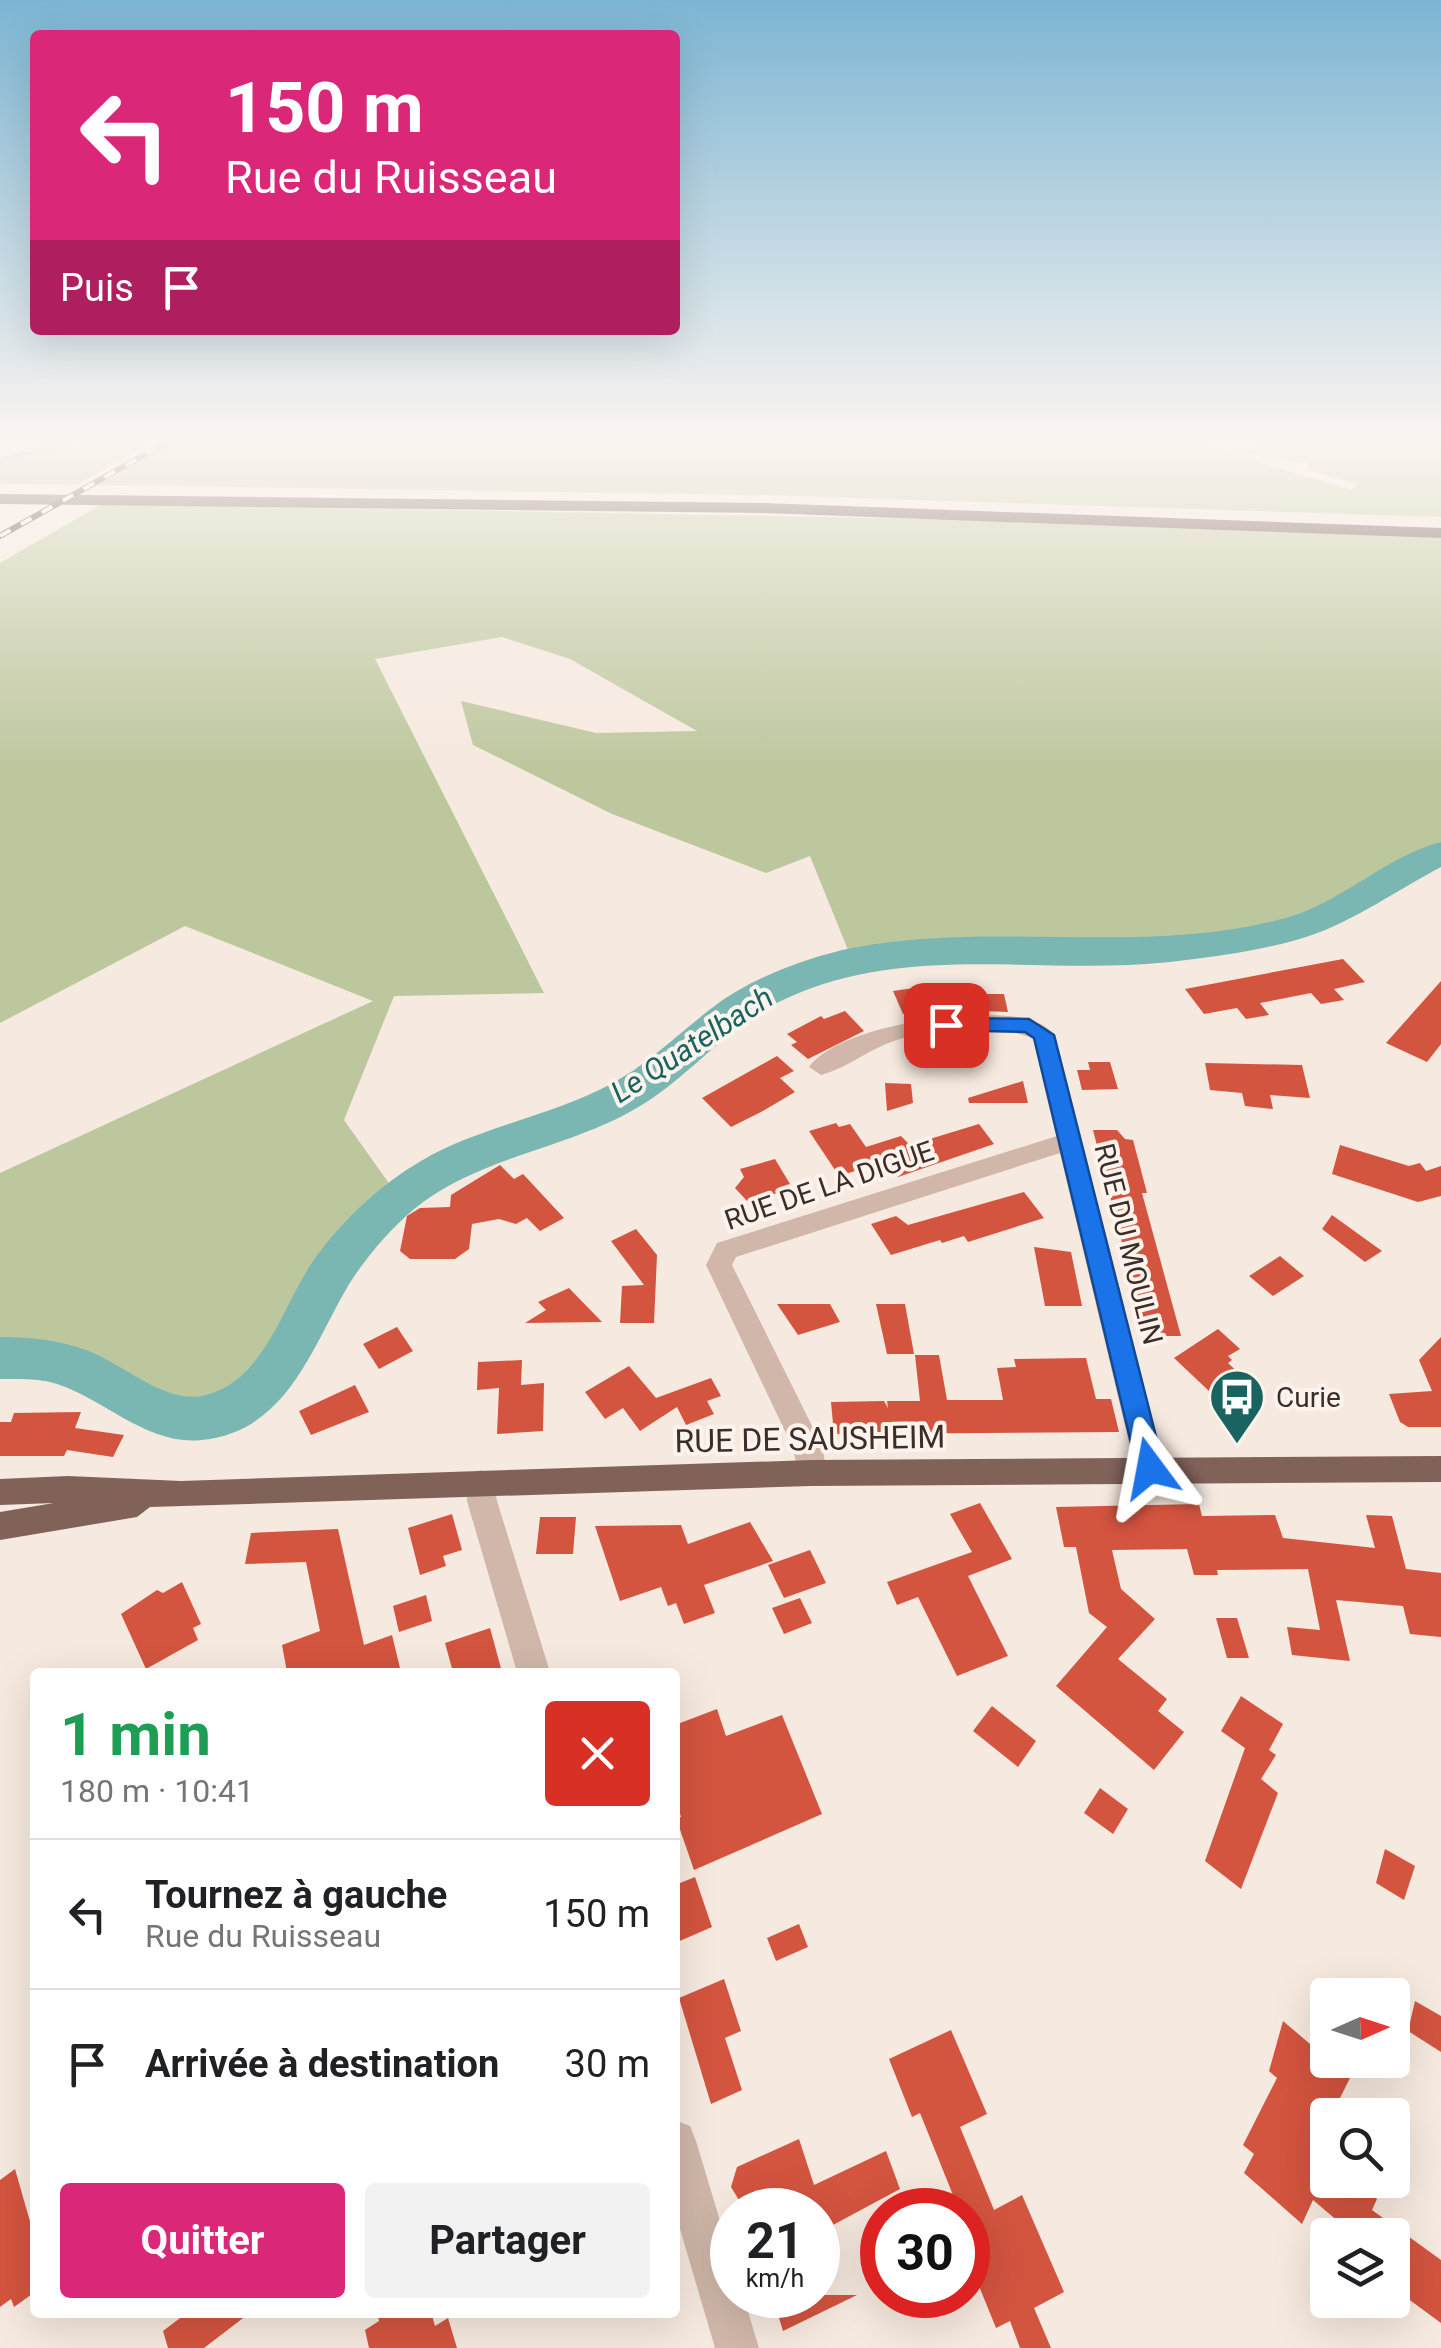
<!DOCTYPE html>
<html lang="fr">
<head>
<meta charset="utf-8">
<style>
  :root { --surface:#fff; --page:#f2f2f2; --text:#202124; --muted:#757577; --line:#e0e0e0; --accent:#db2777 }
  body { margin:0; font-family:Roboto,sans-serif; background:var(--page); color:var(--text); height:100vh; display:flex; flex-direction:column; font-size:38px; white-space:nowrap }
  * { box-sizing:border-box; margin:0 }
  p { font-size:32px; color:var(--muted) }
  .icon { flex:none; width:55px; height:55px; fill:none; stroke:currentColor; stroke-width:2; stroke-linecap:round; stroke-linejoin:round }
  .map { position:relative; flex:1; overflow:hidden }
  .panel { position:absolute; left:30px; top:1668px; width:650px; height:650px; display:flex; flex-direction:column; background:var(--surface); border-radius:10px; box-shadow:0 10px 40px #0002 }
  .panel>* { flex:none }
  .top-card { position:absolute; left:30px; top:30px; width:650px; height:305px; border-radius:10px; box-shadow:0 10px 40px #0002; background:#db2777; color:#fff; overflow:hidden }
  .needle { width:65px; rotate:87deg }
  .controls { position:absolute; left:1310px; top:1978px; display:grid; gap:20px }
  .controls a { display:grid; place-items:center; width:100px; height:100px; border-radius:10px; background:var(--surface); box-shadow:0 10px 40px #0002; font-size:50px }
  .speed { position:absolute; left:710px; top:2188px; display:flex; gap:20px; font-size:50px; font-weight:700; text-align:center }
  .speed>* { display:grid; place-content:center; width:130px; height:130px; border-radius:50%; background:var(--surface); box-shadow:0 10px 40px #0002; line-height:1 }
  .speed small { font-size:25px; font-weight:400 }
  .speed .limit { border:15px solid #d22; background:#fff; color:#111 }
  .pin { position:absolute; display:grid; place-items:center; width:85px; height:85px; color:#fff; margin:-42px; border-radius:20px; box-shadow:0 5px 15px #0006 }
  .me { position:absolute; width:110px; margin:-55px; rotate:347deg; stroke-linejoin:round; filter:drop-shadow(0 0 8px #0008) }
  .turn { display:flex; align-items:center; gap:35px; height:210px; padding:0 30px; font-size:45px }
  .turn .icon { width:130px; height:130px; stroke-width:2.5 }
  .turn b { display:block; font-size:70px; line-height:85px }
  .then { display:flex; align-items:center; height:95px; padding:0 30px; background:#0003; gap:20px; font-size:38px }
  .round { display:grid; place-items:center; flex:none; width:105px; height:105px; border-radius:10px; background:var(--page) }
  .summary { display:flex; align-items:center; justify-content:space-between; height:170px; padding:0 30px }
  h1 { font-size:60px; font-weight:700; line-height:75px; color:#1e9e55 }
  .cta { display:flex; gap:20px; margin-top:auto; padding:20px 30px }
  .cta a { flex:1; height:115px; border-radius:10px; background:var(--accent); color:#fff; font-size:40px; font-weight:700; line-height:115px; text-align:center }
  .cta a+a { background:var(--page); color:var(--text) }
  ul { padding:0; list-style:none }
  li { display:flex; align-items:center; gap:30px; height:150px; padding:0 30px; border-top:2px solid var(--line) }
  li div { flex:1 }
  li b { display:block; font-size:38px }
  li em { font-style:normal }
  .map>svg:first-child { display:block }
</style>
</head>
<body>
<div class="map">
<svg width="1441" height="2348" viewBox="0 0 1441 2348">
  <rect width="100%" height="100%" fill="#f6e9df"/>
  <path fill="#bdc79d" d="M63,441H154L77,485L0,484V457Z
    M174,441H1191L1351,490L1357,484L1311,471L1306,463L1242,452L1267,441H1441V517L766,495L98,485Z
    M102,504L1099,522L1441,538V847L1408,859L1294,922L1162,944L939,945L850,955L810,856L766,873L612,814L473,745L461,701L596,733L697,731L570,659L502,637L375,659L544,993L394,996L344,1120L393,1189L326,1266L244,1384L180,1408L50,1346L0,1349V1173L373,1001L185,926L0,1023V563Z"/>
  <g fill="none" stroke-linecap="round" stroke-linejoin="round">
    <path stroke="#7ab7b3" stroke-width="4" d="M0,460L80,441"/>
    <path fill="#7ab7b3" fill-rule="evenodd" d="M1441,842V867C1399,889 1354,921 1309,936C1266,950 1214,957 1170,962C1040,976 908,942 785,999C731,1023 694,1072 645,1103C573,1149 479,1155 413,1210C390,1229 363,1261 348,1286C311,1349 287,1431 202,1440C148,1446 106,1400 57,1384C38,1378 20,1379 0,1379V1337C32,1337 59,1340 89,1351C122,1364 165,1403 201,1396C266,1384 283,1300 318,1254C346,1217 380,1185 421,1161C475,1128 552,1116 611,1084C649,1064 682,1030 716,1005C752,978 808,957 852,948C995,920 1144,957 1286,918C1341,903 1386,856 1441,842Z"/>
  </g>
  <path fill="#d3543f" d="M1343,959L1365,982L1334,989L1344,1000L1321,1004L1311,993L1260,1003L1269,1015L1246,1019L1237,1008L1204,1014L1185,989Z
    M1441,981V1044L1427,1062L1386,1043Z
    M921,987L931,1010L903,1014L893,991Z
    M978,994H1004L1008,1012L982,1011Z
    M845,1011L864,1031L808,1059L791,1045L797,1042L787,1034L821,1016L824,1019Z
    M777,1056L794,1071L780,1078L795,1092L761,1112L731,1127L702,1098Z
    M1088,1062H1110L1118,1089L1082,1090L1077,1070H1090Z
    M1205,1063L1302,1065L1310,1098L1270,1095L1273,1109L1245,1106L1242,1093L1210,1090Z
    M1023,1081L1028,1103H969L968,1098Z
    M885,1083L911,1084L913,1103L887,1111Z
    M836,1123L839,1127L850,1124L866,1147L901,1136L910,1145L979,1124L994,1144L898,1177L887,1161L839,1176L809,1131Z
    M1093,1130H1117L1125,1139L1133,1140L1147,1193H1142L1181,1336H1146Z
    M1340,1145L1409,1166L1420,1163L1426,1171L1441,1166V1196L1418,1202L1332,1174Z
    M775,1159L790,1184L786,1185L789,1190L747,1201L735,1188L744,1177L740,1169Z
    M500,1165L514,1179L523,1174L564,1218L540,1231L527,1218L516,1224L499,1219L472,1224L469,1249L455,1259H410L400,1251L407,1216L420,1208L450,1207L451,1195Z
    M1024,1192L1044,1218L968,1242L964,1236L942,1243L940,1240L891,1255L871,1224L896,1216L908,1225Z
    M1332,1215L1382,1251L1365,1262L1322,1229Z
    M636,1229L657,1255L654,1323H620L622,1286L644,1285L611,1241Z
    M1034,1247L1071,1252L1082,1306H1045Z
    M1280,1256L1304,1276L1273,1296L1249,1276Z
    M569,1288L602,1322L525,1323L546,1310L538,1302Z
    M777,1304H830L840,1322L798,1335Z
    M876,1304H905L914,1354H887Z
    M397,1327L413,1351L379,1369L363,1344Z
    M1218,1329L1240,1349L1228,1356L1232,1360L1228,1363L1246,1380L1222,1396L1214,1388L1209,1391L1174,1358Z
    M1441,1337V1427H1408L1400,1422L1389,1394L1432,1391L1419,1360Z
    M915,1355H939L947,1400H1003L997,1368L1016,1367L1014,1359L1086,1358L1096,1399H1111L1119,1432L834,1434L831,1402L884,1401L888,1408L887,1401H920Z
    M522,1360L521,1385L544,1383L543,1431L497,1434L499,1388L477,1390L478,1362Z
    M629,1366L656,1398L711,1378L721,1396L707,1401L714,1414L686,1425L677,1407L640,1431L623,1408L605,1419L585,1392Z
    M355,1385L369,1412L311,1435L299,1411Z
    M81,1412L75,1428L124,1435L113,1457L67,1450L64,1456H0V1422H11L14,1413Z
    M980,1503L1012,1559L968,1576L1008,1656L957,1676L918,1597L897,1605L887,1582L972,1552L950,1514Z
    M1199,1504L1202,1516L1275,1515L1283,1538L1375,1548L1366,1515L1392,1516L1406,1569L1441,1573V1637L1410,1634L1403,1606L1336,1600L1350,1661L1292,1655L1287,1627L1320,1630L1308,1569L1217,1570L1218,1575H1194L1187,1549L1112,1550L1121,1589L1155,1619L1118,1659L1167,1699L1158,1711L1184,1732L1154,1770L1056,1686L1107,1627L1089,1613L1076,1547H1064L1056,1507Z
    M452,1514L462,1550L443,1556L446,1566L420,1575L408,1528Z
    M540,1517H576L573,1554H536Z
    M750,1522L773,1561L704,1585L715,1613L684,1624L676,1603L668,1606L661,1587L620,1601L595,1526L681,1525L688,1544Z
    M338,1529L364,1645L392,1635L401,1672H287L282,1645L320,1631L306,1562L245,1564L251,1533Z
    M810,1550L826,1583L784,1598L768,1565Z
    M182,1582L201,1624L193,1628L198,1640L146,1669L121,1614L157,1590L163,1593Z
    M426,1595L432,1621L399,1632L393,1606Z
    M800,1598L812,1623L784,1634L772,1608Z
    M1216,1618H1237L1249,1658H1227Z
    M490,1628L502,1672H453L445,1643Z
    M1241,1696L1283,1724L1269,1750L1276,1755L1261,1779L1278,1793L1241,1889L1205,1861L1245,1748L1221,1731Z
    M992,1706L1036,1741L1018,1767L973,1731Z
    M717,1709L726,1736L782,1715L822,1814L694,1870L676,1818L681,1817L675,1797V1725Z
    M1100,1788L1128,1809L1113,1834L1084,1813Z
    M1385,1849L1415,1866L1404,1900L1376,1883Z
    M695,1877L712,1927L675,1943V1885Z
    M799,1924L808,1947L776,1961L767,1938Z
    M724,1979L741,2031L725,2038L742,2090L711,2104L679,1998Z
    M1415,2001L1441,2016V2052L1408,2031Z
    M1283,2021L1350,2078L1339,2100L1357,2115H1328V2180H1354L1377,2199L1372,2210L1441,2260V2323L1392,2287V2235H1343L1346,2228L1313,2200L1302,2224L1244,2173L1254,2154L1243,2145L1277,2078L1269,2071Z
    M951,2030L987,2114L960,2127L994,2210L1022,2195L1064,2292L1034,2308L1051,2348H1020L1010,2321L996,2328L968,2259L978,2255L968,2227V2210H959L920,2113L912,2117L889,2059Z
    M799,2139L814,2185L886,2151L900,2189L818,2233V2210H745L731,2187L737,2167Z
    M15,2169L35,2239V2292L14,2307L11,2299L0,2307V2180Z
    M772,2295H857L783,2331Z
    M188,2312H251L204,2348H168L163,2331Z
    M377,2312H431L435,2326L448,2318L457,2348H369L365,2330L379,2321Z"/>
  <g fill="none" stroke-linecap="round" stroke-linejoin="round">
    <path fill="#d0b7a9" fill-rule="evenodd" d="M952,1017C982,1015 1034,1010 1055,1035L1165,1468L1161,1477L1150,1481L1139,1477L1135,1468L1060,1153L736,1257L732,1265L823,1448L826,1473L822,1482L811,1486L800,1482L793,1448L706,1265L717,1243L1057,1136L1034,1039C993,1021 926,1028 886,1044C864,1053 844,1069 821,1075L809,1067C834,1034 913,1020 952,1017Z
      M481,1470L492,1474L497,1501L550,1672H517L467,1501L466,1483L470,1474Z
      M675,2120L690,2126L696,2141L732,2261V2295H743L759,2348H715L675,2212Z"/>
    <path fill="#806259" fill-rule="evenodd" d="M1441,1456V1482L811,1486L150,1507L137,1517L0,1540V1512L54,1503L0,1505V1479L68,1476L181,1481L811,1460Z"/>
    <path fill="#5e4640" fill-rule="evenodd" d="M0,494L764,503L1441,528V538L764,513L0,504Z"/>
    <g stroke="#3c2d29" stroke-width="6">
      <path id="rail" d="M0,536L169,441"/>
    </g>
    <use href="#rail" stroke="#fcf3ed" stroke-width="4" stroke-dasharray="12" stroke-linecap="butt"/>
  </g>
  <linearGradient id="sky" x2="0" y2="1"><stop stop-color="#7cb5d3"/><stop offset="0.57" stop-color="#fbf5f1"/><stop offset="1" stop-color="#fbf5f1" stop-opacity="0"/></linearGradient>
  <rect width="1441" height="770" fill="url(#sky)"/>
  <path fill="#1a73e8" stroke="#114b97" stroke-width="2.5" d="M946,1018L1029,1019L1054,1035L1164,1468L1160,1476H1141L1137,1468L1034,1038L1025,1032L938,1030V1020Z"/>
  <defs>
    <g id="bus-pin" transform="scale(2.875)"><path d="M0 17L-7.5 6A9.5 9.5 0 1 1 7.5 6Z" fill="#196461" stroke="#fcf3ed"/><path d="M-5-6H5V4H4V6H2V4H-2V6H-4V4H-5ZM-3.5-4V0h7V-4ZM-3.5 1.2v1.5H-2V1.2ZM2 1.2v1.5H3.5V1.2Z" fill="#fff"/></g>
  </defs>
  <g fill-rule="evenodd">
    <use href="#bus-pin" x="1237" y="1397"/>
  </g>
  <g text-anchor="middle" stroke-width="8" stroke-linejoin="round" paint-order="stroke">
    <g font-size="28" fill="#3c2d29" stroke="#fcf3ed">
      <text transform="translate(829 1185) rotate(-19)" y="10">RUE DE LA DIGUE</text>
      <text transform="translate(1129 1244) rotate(76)" y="10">RUE DU MOULIN</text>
    </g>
    <g font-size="28" fill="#3c2d29" stroke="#fcf3ed" text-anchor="start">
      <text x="1276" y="1407">Curie</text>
    </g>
    <g font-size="30" font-style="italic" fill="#196461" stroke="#fcf3ed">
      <text transform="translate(692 1045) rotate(-33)" y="10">Le Quatelbach</text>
    </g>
    <g font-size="32" fill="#3c2d29" stroke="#fcf3ed">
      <text transform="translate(810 1439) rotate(-1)" y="11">RUE DE SAUSHEIM</text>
    </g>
  </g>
</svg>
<div class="controls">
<a><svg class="needle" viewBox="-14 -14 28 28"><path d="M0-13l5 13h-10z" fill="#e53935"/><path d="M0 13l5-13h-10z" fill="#757577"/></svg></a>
<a><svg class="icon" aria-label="search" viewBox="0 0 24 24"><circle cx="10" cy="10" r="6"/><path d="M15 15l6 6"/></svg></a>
<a><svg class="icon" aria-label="layers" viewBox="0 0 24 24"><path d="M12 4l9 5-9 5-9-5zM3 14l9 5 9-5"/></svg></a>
</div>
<div class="speed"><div>21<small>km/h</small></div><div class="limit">30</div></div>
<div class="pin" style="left:946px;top:1025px;background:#d93025"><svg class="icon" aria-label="arrive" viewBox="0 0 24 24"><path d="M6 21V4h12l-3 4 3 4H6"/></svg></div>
<svg class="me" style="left:1150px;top:1468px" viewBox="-20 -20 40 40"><path d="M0-17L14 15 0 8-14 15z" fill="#1a73e8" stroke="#fff" stroke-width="4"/></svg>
<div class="top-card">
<div class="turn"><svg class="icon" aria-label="left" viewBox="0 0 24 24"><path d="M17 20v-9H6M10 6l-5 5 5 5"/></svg><div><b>150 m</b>Rue du Ruisseau</div></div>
<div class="then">Puis<svg class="icon" aria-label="arrive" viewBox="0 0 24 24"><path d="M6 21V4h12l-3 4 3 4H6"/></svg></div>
</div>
<section class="panel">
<div class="summary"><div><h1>1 min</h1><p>180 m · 10:41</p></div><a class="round" style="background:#d93025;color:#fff"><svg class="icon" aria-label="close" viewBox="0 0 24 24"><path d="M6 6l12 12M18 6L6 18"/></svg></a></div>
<ul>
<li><svg class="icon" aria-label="left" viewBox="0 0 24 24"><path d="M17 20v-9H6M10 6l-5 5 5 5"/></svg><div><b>Tournez à gauche</b><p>Rue du Ruisseau</p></div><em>150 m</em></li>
<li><svg class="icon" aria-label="arrive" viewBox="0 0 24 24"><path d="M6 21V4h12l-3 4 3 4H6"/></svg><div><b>Arrivée à destination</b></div><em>30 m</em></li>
</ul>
<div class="cta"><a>Quitter</a><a>Partager</a></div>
</section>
</div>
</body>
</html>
